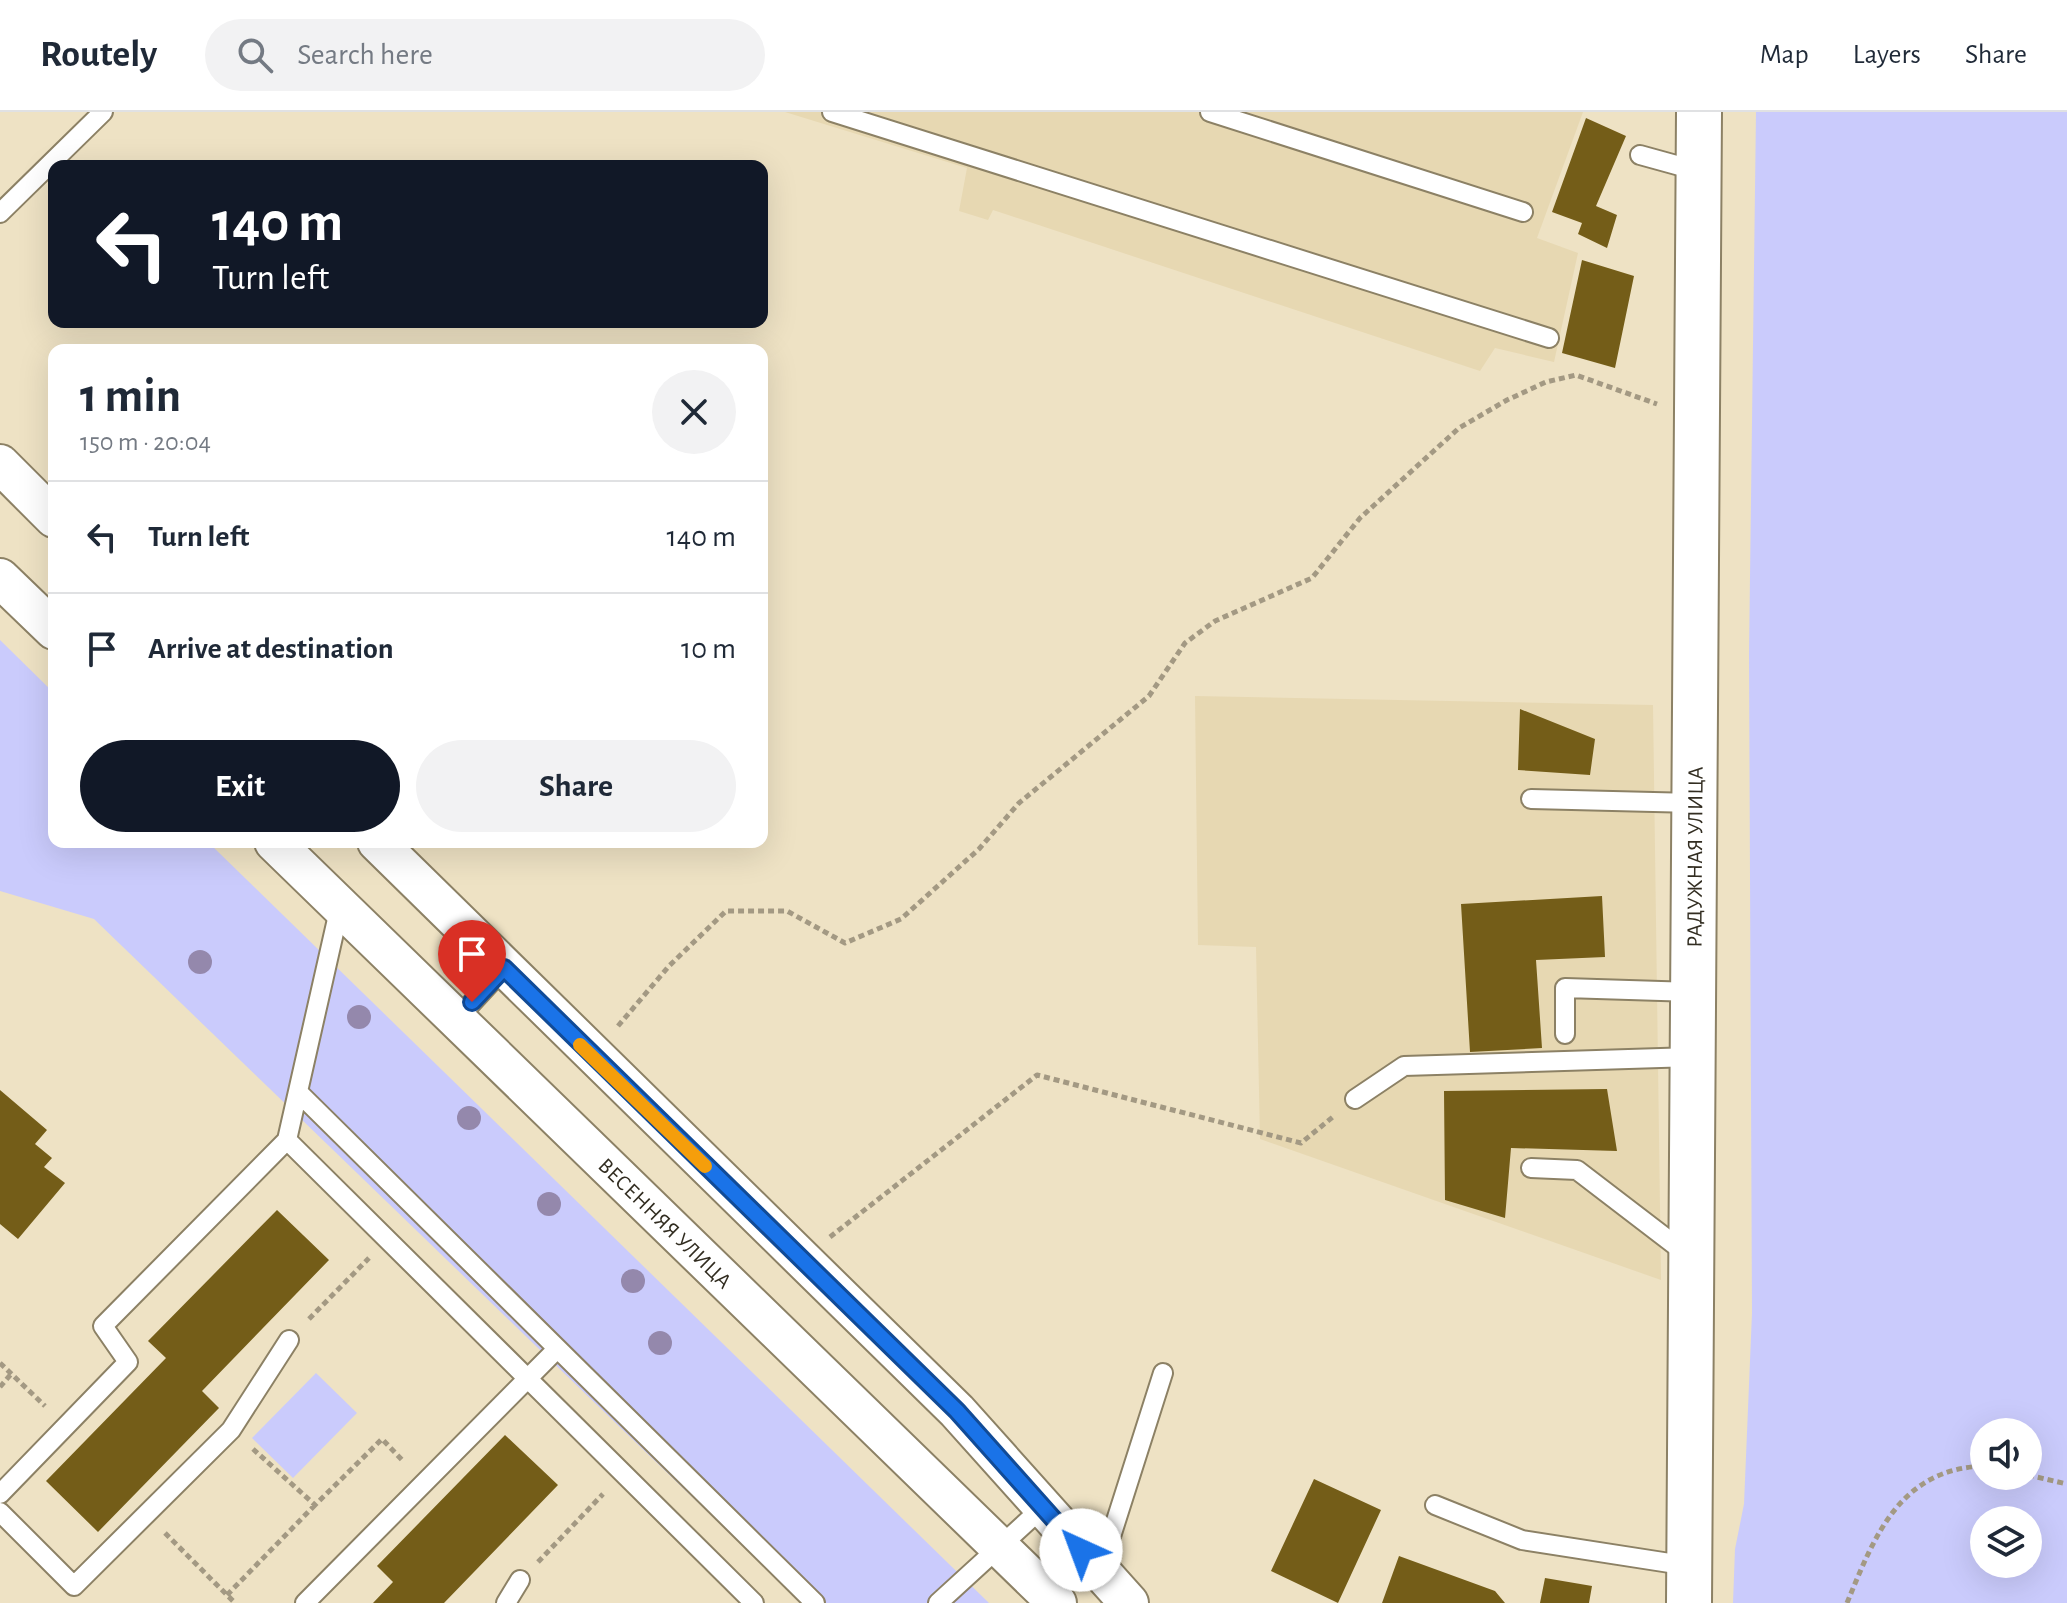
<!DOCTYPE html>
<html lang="en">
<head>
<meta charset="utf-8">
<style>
  :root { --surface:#fff; --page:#f2f2f3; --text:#1f2937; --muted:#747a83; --line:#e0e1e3; --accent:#111827 }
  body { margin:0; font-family:"Alegreya Sans",sans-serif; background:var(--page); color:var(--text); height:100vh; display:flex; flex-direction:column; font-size:30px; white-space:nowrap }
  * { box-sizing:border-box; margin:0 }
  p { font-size:26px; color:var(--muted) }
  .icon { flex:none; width:44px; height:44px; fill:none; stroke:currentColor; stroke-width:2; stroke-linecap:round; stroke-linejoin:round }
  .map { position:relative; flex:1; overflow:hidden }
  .side { position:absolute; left:48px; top:232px; width:720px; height:504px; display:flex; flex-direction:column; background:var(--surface); border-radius:16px; box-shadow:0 8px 32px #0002 }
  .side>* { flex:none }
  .top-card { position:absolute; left:48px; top:48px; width:720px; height:168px; border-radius:16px; box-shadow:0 8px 32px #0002; background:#111827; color:#fff; overflow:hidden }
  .tools { position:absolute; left:1970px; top:1306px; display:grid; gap:16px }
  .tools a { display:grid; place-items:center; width:72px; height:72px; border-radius:50%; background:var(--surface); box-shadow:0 8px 32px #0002; font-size:40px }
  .pin { position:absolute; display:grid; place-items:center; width:68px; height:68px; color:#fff; margin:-82px -34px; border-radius:50% 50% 50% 0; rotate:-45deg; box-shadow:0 0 8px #0007 }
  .pin .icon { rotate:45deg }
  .me { position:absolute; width:88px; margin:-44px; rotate:317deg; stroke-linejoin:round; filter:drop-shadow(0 0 6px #0008) }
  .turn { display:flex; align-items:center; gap:28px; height:168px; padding:0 32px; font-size:36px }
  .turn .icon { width:104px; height:104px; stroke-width:2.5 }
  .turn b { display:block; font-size:56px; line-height:68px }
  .round { display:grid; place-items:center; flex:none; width:84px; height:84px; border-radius:42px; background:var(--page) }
  .overview { display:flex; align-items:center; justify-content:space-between; height:136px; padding:0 32px }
  h1 { font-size:48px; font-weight:700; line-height:60px }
  .action { display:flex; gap:16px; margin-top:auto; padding:16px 32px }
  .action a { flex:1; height:92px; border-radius:48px; background:var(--accent); color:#fff; font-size:32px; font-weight:700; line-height:92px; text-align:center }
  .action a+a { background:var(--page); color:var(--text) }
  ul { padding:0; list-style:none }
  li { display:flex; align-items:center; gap:24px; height:112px; padding:0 32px; border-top:2px solid var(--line) }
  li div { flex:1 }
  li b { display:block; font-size:30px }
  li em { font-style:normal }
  header { display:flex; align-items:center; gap:48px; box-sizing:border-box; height:112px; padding:0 40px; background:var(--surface); border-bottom:2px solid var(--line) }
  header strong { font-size:38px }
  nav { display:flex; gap:44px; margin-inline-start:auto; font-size:28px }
  .search { width:560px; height:72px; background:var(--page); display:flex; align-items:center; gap:20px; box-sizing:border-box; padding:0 28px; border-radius:44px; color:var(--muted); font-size:30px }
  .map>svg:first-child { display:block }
</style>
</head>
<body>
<header>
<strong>Routely</strong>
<div class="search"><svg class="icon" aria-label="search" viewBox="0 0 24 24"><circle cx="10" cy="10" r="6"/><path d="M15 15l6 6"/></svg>Search here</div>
<nav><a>Map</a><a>Layers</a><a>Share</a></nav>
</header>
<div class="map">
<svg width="2067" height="1491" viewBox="0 0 2067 1491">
  <rect width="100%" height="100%" fill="#eee2c4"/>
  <path fill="#e7d8b2" d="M785,0H1583L1537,126L1578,141L1554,250L1495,236L1480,259L993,98L988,108L959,99L967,56Z
    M1195,584L1653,593L1661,1168L1260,1027L1256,835L1198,833Z"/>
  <path fill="#cacbfc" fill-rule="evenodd" d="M1756,0H2067V1491H1733L1735,1437L1744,1392L1752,1201L1749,543ZM1984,1320H2028V1364H1984ZM1984,1408H2028V1452H1984Z
    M0,528L54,581V730H208L989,1491H802L94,807L0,779Z
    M316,1261L357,1301L293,1366L252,1326Z"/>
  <path fill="#745d18" d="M1586,6L1626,24L1596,94L1617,103L1607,136L1578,122L1582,111L1552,100Z
    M1582,148L1634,164L1615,256L1562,241Z
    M1520,597L1595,627L1590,663L1518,658Z
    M1602,784L1605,845L1536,848L1542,936L1470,940L1461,792Z
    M1607,977L1617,1039L1511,1036L1505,1106L1445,1088L1444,979Z
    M0,978L47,1018L35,1032L52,1046L44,1055L65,1071L18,1127L0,1112Z
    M277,1098L329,1148L202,1279L219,1296L98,1420L46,1369L166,1246L148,1229Z
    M505,1323L558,1373L444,1491H373L393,1470L377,1454Z
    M1314,1367L1381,1398L1338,1491L1271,1459Z
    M1399,1444L1495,1479L1505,1491H1382Z
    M1545,1466L1592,1474L1589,1491H1540Z"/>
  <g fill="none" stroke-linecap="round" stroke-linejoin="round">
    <g stroke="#8c8165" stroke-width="22">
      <path id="service" d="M832,0L1549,226
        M1210,0L1523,100
        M1640,43L1698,59
        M0,101L103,0
        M1531,687L1694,691
        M457,907L504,856
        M1565,922V876L1693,880
        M298,980L815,1491
        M1355,987L1404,954L1693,945
        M287,1028L754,1491
        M1531,1056L1577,1058L1688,1143
        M0,1382L128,1250L103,1214L287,1028L340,794
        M1435,1393L1522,1428L1689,1454
        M0,1400L74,1474L231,1318L289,1228
        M1100,1459L1163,1261
        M305,1491L557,1237
        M506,1491L520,1468
        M938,1491L1042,1396"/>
    </g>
    <g stroke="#8c8165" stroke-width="42">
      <g id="minor">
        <path d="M0,352L54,406"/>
        <path d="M0,466L54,518"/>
        <path id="s1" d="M274,730L1057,1491"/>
        <path d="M377,730L957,1299L1129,1491"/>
      </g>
    </g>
    <g stroke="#8c8165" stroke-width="48">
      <g id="tertiary">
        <path id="s2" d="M1689,1491L1699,0"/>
      </g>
    </g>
    <path stroke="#a39983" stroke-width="5" stroke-dasharray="6 4" stroke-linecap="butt" d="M618,914L669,854L726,799H787L845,831L901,807L979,737L1019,691L1149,584L1185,531L1215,509L1312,466L1360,406L1459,316L1507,288L1546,270L1576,263L1657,292
      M830,1125L1037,963L1301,1031L1334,1004
      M309,1207L369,1146
      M0,1251L45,1294
      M0,1275L11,1262
      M253,1337L315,1393L382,1327L404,1350
      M2028,1363L2067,1372
      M165,1421L235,1491
      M538,1450L603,1382
      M227,1483L315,1393
      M1847,1491C1875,1423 1900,1357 1984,1354"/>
    <use href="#service" stroke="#fff" stroke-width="18"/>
    <use href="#minor" stroke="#fff" stroke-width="38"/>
    <use href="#tertiary" stroke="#fff" stroke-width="44"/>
  </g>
  <g fill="#9488ac">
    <circle cx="200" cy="850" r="12"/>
    <circle cx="359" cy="905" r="12"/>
    <circle cx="469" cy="1006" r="12"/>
    <circle cx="549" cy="1092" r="12"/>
    <circle cx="633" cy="1169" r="12"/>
    <circle cx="660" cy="1231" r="12"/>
  </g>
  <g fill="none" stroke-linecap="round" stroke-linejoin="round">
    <g stroke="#114b97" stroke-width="20">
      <path id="route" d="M472,890L504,856L957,1299L1081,1438"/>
    </g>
    <use href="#route" stroke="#1a73e8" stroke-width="14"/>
    <path stroke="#f59e0b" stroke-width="14" d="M580,933L705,1054"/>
  </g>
  <g text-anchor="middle" stroke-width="8" stroke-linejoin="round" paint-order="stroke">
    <g font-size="22" fill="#322d21" stroke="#fff">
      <text dy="8" stroke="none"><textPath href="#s2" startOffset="746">РАДУЖНАЯ УЛИЦА</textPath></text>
      <text dy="8" stroke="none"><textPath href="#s1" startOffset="546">ВЕСЕННЯЯ УЛИЦА</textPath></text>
    </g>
  </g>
</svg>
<div class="tools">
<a><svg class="icon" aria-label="sound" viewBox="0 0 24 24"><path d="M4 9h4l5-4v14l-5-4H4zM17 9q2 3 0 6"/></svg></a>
<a><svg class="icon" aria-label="layers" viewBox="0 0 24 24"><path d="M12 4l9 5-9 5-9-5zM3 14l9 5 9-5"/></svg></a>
</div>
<div class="pin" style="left:472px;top:890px;background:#d93025"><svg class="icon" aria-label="arrive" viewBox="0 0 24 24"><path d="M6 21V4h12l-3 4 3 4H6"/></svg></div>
<svg class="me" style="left:1081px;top:1438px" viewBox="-20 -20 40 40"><circle r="19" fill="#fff"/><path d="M0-13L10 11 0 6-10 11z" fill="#1a73e8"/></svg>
<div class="top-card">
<div class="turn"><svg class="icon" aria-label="left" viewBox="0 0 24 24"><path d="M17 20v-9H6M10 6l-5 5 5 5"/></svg><div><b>140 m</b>Turn left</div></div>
</div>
<section class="side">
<div class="overview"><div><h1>1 min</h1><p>150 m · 20:04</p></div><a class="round"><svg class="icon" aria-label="close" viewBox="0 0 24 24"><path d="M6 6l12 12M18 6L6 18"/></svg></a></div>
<ul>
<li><svg class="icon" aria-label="left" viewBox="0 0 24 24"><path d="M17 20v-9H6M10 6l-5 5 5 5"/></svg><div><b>Turn left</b></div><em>140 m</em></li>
<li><svg class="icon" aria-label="arrive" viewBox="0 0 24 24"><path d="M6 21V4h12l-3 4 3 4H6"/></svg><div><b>Arrive at destination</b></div><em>10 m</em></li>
</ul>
<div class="action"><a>Exit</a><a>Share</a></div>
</section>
</div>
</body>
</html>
